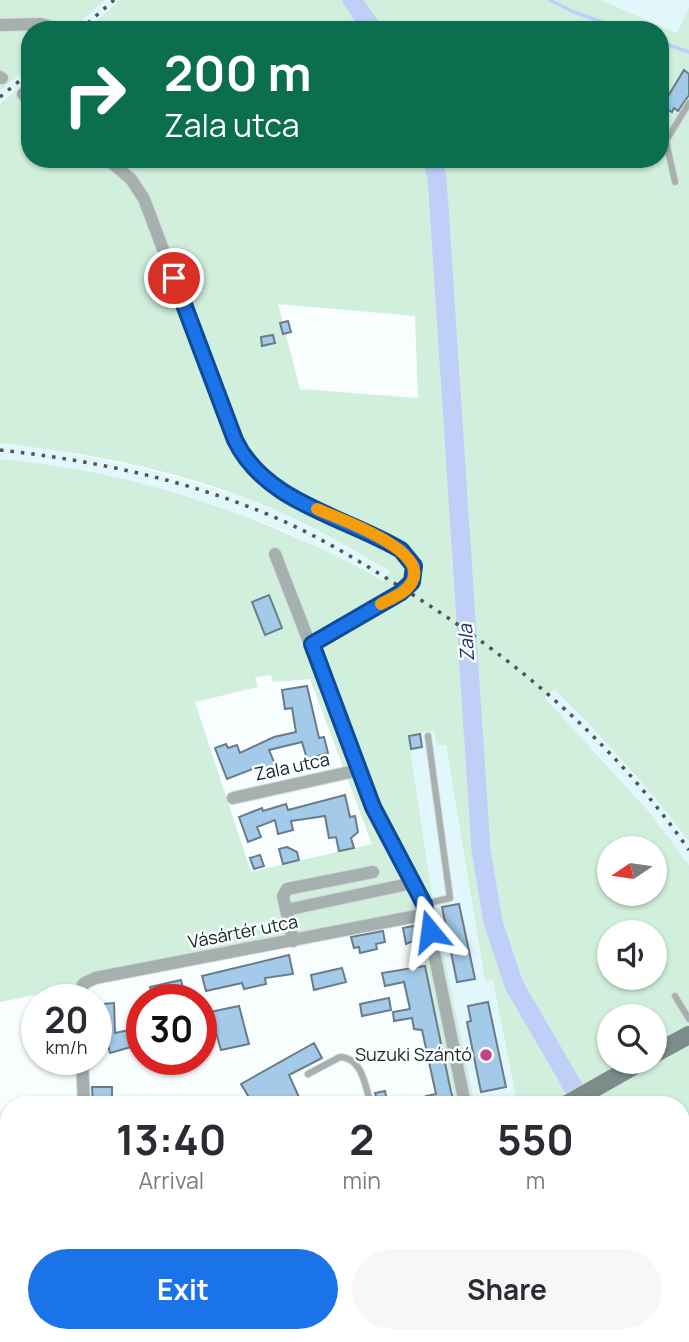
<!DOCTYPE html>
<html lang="en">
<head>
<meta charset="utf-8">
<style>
  :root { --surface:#fff; --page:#f7f7f7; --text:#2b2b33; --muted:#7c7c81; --accent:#1a73e8 }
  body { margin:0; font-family:Manrope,sans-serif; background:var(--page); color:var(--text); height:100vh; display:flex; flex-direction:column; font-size:26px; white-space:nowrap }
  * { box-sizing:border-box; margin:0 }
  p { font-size:23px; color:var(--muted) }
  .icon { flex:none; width:38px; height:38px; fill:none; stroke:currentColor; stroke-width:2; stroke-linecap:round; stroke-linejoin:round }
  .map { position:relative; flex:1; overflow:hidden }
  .details { position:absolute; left:0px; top:1096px; width:690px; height:247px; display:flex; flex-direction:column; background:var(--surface); border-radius:28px 28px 0 0; box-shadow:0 2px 5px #0004 }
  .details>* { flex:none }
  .guide { position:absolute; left:21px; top:21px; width:648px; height:147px; border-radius:28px; box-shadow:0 2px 5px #0004; background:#0b6e4f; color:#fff; overflow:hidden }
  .needle { width:46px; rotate:257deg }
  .tools { position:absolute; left:597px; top:836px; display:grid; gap:14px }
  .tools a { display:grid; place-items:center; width:70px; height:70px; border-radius:50%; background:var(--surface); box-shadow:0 2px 5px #0004; font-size:35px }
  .speed { position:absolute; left:21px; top:984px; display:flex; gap:14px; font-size:35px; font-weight:700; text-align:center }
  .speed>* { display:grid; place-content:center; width:91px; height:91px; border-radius:50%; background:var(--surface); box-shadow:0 2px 5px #0004; line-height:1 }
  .speed small { font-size:18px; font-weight:400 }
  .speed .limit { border:10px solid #d22; background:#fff; color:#111 }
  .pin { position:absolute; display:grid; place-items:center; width:60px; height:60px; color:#fff; margin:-30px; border:4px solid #fff; border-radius:50%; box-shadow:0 2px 7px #0007 }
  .me { position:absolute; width:77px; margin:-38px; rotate:344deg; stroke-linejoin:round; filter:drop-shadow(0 0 5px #0008) }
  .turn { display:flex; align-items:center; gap:24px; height:147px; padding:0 28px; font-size:32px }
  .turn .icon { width:91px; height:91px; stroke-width:2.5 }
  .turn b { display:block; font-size:49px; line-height:60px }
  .eta { display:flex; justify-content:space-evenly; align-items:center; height:119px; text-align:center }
  .eta b { font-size:42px; font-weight:700; line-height:49px }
  .button { display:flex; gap:14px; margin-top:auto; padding:14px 28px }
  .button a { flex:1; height:80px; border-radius:42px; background:var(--accent); color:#fff; font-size:28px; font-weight:700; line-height:80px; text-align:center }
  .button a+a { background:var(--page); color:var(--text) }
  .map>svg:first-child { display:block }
</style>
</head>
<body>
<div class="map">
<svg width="689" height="1342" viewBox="0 0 689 1342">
  <rect width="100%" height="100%" fill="#f8fdfe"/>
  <path fill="#e2f7fc" d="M105,0H120L86,30H71Z
    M601,0H689V7L677,33Z
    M30,65V79L0,104V91Z
    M0,443L46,448L144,468L244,497L309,525L391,571L385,581L285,531L208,503L76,470L0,459Z
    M554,689L626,762L661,804L689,841V865L650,813L544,698Z
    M435,731L446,744L485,980H493L517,1104H475L434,908L408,735Z"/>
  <path fill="#d1efdd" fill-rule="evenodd" d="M0,0H105L71,30H30V65L0,91Z
    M120,0H601L677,33L689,7V841C647,786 603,737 554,689L545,698L650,813L689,865V1156L681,1153V1104H517L493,980L485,981L446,745H436L435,731L408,735L434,908L475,1104H452L416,918L0,1002V459C136,471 265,516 384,581L390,571C352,549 314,526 273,509C187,472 92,453 0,443V104L30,79V159H660V30H86ZM278,304L415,316L418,398L300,389ZM271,675L273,682L310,679L372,844L251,872L195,702L258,687L255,677ZM609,849H654V894H609ZM609,933H654V978H609ZM609,1017H654V1062H609Z
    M0,1186L9,1187V1251L0,1254Z
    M689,1225V1342H648L639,1334H681V1230Z
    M303,1334H427L429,1342H303Z
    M515,1334H572L573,1342H514Z"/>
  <path fill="#97c4aa" d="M681,1153L689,1156V1225L681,1230Z
    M618,1334H639L648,1342H621Z"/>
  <path fill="#c0cff8" d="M572,1334H615L617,1342H573Z"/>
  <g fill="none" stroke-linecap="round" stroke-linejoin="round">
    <path stroke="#c0cff8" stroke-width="3.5" d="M550,0L574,12L625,30
      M660,42L689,52"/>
    <path stroke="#c0cff8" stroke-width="19" d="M352,0L373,30
      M432,159L437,177L481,850L493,922L514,985L583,1104
      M681,1276L689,1291"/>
  </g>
  <path fill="#a3cae8" stroke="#6b7c89" stroke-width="2" d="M684,70L689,74V95L678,111L674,108L672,112L662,106Z
    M288,321L291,332L283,334L280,323Z
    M273,335L275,343L262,346L261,337Z
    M269,595L282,628L265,635L252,602Z
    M307,686L319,738L324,737L328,753L307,759L302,742L269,750L276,767L261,773L258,767L227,779L215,748L226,744L228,748L237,745L240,753L274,737L296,732L292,708L285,709L282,690Z
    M420,734L422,747L411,749L409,736Z
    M345,795L350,817L355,816L358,832L351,838L354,848L339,851L336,837L329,838L325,816L291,821L293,830L278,834L275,820L257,827L261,837L248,842L239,817L262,808L263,811L286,804L288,810Z
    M287,847L297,852L299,860L283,864L279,849Z
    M260,855L264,866L254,869L250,858Z
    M459,904L475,979L457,982L442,907Z
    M418,925L420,938L406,944L403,928Z
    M383,931L385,942L376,944L377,949L360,953L359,947L354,948L351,937Z
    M289,955L293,974L265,978L266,984L244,989L242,983L206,991L202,976Z
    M425,966L451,1092L455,1104H427L426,1096L436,1094L422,1030L414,1029L412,1018L394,1021L393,1012L410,1009L404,982L385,986L382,973Z
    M342,968L346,982L314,990L311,975Z
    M181,980L185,996L153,999L150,987Z
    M389,998L391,1010L362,1016L360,1004Z
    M488,1002L506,1087L481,1092L467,1022L471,1021L468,1006Z
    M114,1003L115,1033L134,1029L138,1045L110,1053L104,1030L103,1004Z
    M239,1006L249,1044L221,1050L210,1012Z
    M314,1043L322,1058L289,1075L302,1104H253L241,1084Z
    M92,1087H112V1104H93Z
    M385,1091L388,1104H378L375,1093Z
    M9,1263V1294L7,1295L0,1266Z
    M506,1334L509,1342H490L488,1335Z"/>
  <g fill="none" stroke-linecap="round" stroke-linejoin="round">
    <g stroke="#d4dadb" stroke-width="8">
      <path id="lane" d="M675,182L666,141L689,103
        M424,904L450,898L428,736
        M675,996L689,1019
        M308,1074L340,1057C363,1058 365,1087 371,1104
        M534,1334L536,1342"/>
    </g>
    <g stroke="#d4dadb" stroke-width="14">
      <path id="street" d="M0,25L41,24L60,30
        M0,77L2,78
        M23,94L30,99
        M107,159L131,179L144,199L235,440C260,493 323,511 372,535C386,542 405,548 413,562L414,576L400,593L311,644
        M275,554L373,807L424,904L465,1104
        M233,798L359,770
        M286,910L413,883
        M293,941L283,896L287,889L373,872
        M80,999L83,984L95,978L427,914
        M82,1059L84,1104
        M0,1227L9,1224
        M0,1248L9,1245
        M524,1342L526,1334"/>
    </g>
    <g stroke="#d4dadb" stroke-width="19">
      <path id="secondary" d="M654,1054L689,1035
        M567,1104L641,1062
        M0,1174L9,1177"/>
    </g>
    <use href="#lane" stroke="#a5b0af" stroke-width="6"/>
    <use href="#street" stroke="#a5b0af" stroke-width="12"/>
    <use href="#secondary" stroke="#7b8c8a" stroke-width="18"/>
    <path stroke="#4d5657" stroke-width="3.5" stroke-dasharray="3.5 7" stroke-linecap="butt" d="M80,30L114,0
      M0,97L30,72
      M0,450C90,460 179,478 262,512C312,532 356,559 402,588C516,659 611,739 689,850"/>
  </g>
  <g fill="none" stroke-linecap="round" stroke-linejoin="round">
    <g stroke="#114b97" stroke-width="18">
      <path id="route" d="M174,278L235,440C265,503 346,517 401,550L414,566L412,582L400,593L312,644L373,807L424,904L430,931"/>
    </g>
    <use href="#route" stroke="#1a73e8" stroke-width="12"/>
    <path stroke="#f59e0b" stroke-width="12" d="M317,509C339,519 430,550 412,582C406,593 392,598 381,604"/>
  </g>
  <circle fill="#c54288" stroke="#f8fdfe" stroke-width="2.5" cx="486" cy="1055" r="7"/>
  <g text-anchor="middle" stroke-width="5" stroke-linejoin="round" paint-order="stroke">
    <g font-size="18" fill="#192325" stroke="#f8fdfe">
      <text transform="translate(292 767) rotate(-12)" y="6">Zala utca</text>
      <text transform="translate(243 932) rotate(-11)" y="6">Vásártér utca</text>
    </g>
    <g font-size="18" fill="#192325" stroke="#f8fdfe" text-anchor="end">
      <text x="472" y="1061">Suzuki Szántó</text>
    </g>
    <g font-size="19" font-style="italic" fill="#1f2d5e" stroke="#f8fdfe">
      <text transform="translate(466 643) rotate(-94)" y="7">Zala</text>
    </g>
  </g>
</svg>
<div class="tools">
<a><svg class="needle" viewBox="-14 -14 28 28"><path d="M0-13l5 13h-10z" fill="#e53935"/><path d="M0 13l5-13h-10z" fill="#7c7c81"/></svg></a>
<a><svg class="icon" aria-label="sound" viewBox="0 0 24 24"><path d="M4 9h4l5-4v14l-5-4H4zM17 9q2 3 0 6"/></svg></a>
<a><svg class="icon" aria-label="search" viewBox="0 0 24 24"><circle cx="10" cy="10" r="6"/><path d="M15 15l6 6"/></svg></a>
</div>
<div class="speed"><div>20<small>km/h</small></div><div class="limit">30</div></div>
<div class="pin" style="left:174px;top:278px;background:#d93025"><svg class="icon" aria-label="arrive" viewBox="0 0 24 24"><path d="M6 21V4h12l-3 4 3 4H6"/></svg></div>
<svg class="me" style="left:430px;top:931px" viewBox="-20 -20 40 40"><path d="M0-17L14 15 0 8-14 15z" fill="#1a73e8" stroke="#fff" stroke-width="4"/></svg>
<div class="guide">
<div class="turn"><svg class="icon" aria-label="right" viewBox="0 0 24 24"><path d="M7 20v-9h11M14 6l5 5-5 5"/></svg><div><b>200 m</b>Zala utca</div></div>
</div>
<section class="details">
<div class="eta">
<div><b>13:40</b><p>Arrival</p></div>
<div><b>2</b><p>min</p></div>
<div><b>550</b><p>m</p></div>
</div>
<div class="button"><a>Exit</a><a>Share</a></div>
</section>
</div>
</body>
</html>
